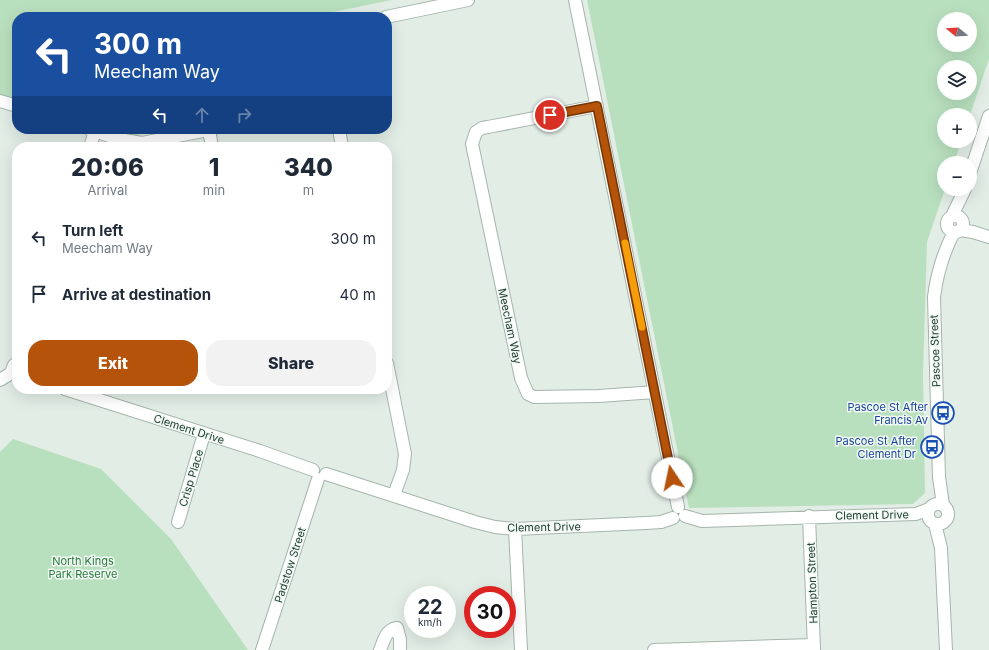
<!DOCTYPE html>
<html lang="en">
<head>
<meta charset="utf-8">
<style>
  :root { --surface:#fff; --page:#f2f2f3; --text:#1f2937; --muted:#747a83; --accent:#b45309 }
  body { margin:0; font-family:Inter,sans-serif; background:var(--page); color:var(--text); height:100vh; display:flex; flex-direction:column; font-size:15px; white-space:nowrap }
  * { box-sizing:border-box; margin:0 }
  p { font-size:13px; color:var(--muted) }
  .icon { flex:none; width:22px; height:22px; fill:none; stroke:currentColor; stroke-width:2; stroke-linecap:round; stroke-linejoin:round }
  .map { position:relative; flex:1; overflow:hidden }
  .drawer { position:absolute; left:12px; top:142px; width:380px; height:252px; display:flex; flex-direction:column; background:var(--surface); border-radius:16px; box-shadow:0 4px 16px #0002 }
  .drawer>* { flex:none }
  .top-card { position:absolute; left:12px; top:12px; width:380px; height:122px; border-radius:16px; box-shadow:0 4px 16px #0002; background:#1a4fa0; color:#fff; overflow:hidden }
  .needle { width:26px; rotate:288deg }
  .fabs { position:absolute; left:937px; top:12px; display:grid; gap:8px }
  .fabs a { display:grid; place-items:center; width:40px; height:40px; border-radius:50%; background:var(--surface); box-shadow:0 4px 16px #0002; font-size:20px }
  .speed { position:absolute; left:404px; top:586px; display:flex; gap:8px; font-size:20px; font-weight:700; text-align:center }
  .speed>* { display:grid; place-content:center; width:52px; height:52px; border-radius:50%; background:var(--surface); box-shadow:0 4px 16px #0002; line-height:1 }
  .speed small { font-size:10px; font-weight:400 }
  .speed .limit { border:6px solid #d22; background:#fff; color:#111 }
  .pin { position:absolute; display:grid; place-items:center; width:34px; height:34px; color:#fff; margin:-17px; border:2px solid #fff; border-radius:50%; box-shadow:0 1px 4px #0007 }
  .me { position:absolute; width:44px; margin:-22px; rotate:349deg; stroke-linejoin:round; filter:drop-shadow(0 0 3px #0008) }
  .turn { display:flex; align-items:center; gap:14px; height:84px; padding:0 16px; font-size:18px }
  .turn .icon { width:52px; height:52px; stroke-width:2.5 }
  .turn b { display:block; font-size:28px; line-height:34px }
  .lanes { display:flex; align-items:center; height:38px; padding:0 16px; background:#0003; justify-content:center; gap:20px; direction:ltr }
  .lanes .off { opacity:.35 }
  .eta { display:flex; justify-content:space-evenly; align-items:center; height:68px; text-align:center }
  .eta b { font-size:24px; font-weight:800; line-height:28px }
  .button { display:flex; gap:8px; margin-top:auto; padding:8px 16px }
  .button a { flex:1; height:46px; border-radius:16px; background:var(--accent); color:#fff; font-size:16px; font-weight:800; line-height:46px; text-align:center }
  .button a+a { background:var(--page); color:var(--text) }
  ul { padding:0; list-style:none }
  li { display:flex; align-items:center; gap:12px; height:56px; padding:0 16px }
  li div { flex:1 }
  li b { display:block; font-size:15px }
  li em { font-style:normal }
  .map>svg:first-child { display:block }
</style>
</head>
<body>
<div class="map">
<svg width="989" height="650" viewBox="0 0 989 650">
  <rect width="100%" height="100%" fill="#e2ede6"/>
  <path fill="#b9e0be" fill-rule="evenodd" d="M0,0H392L309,17H17V101L0,96Z
    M587,0H989V59L970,115H944V141H961L954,163H944L945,189L927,242L923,375L925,493L913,504L689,508ZM944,19H970V45H944ZM944,67H970V93H944Z
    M109,129H168L132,136Z
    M13,439L101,469L171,539L248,650H0V452Z"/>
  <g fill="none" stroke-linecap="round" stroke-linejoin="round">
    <g stroke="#a4b5ac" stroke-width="14">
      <path id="minor" d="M575,0L678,507
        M386,17L468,0
        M0,101L17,106
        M597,106L488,127L482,128L476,132L472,144L521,378L528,394L534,397L599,396L655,392
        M89,129L118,139L142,143L213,129
        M339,129L342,147
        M209,130L212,147
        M90,147L95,131
        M970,173L989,116
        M947 224a8 8 0 1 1 16 0a8 8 0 1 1-16 0Z
        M952,216L965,189
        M960,230L973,232L989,237
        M17,363L14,365L12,370L17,375
        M387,363L405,454L403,470L394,495
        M0,380L13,372
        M65,389L260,451L313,470
        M326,474L475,522L495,527L515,529L646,523L661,522L673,518
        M928 514a10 10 0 1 1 20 0a10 10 0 1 1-20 0Z
        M943,505L939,477L934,297C937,273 943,253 954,232
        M685,516L702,521L916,514L929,509
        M809,516L814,650
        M178,522L204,434
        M935,524L941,548L946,650
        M515,529L521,650
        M262,650L318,479
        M380,650C384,641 385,630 397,628L400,639V650
        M654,650L814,645"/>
    </g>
    <use href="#minor" stroke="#fff" stroke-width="12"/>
  </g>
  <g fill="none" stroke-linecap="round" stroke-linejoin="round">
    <g stroke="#753606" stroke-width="10">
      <path id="route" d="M550,115L597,106L672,478"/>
    </g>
    <use href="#route" stroke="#b45309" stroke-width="7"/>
    <path stroke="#f59e0b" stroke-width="7" d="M625,243L642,327"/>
  </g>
  <defs>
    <g id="bus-ring" transform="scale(1.15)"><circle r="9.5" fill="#f2f9f5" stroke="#1a4fb4" stroke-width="1.5"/><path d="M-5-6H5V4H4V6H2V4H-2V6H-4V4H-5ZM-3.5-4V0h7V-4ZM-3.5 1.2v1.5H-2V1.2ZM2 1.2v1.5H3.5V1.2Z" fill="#1a4fb4"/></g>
  </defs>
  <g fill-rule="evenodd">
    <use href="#bus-ring" x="943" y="413"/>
    <use href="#bus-ring" x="932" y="447"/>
  </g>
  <g text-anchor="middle" stroke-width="3" stroke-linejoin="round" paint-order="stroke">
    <g font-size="11" fill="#203f32" stroke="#f2f9f5">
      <text transform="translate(510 326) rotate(78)" y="4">Meecham Way</text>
      <text transform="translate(935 351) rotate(-92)" y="4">Pascoe Street</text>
      <text transform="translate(189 429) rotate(18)" y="4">Clement Drive</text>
      <text transform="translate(191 478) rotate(-73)" y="4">Crisp Place</text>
      <text transform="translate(872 515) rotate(-1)" y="4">Clement Drive</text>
      <text transform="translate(544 527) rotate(-1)" y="4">Clement Drive</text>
      <text transform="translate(290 565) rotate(-72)" y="4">Padstow Street</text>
      <text transform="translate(812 583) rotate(-92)" y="4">Hampton Street</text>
    </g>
    <g font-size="11" fill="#164399" stroke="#f2f9f5" text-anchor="end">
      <text x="928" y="411">Pascoe St After<tspan x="928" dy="13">Francis Av</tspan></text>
      <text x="916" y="445">Pascoe St After<tspan x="916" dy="13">Clement Dr</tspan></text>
    </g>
    <g font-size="11" fill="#28793b" stroke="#f2f9f5">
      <text x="83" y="565">North Kings<tspan x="83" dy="13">Park Reserve</tspan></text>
    </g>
  </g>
</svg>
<div class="fabs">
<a><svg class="needle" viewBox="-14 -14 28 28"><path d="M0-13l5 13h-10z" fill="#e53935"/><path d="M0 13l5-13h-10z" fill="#747a83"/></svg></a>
<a><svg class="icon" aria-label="layers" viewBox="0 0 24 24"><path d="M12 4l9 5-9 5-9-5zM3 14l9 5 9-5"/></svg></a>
<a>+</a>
<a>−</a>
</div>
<div class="speed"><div>22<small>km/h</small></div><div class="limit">30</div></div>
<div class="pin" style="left:550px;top:115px;background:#d93025"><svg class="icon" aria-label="arrive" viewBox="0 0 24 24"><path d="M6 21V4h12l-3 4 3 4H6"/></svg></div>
<svg class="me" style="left:672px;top:478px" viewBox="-20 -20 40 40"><circle r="19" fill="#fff"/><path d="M0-13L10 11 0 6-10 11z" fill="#b45309"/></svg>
<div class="top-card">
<div class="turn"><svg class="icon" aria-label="left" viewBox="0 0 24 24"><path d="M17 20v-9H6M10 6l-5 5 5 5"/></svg><div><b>300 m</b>Meecham Way</div></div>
<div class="lanes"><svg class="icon" aria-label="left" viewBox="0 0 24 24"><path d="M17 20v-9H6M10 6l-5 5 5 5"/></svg><svg class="icon off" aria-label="ahead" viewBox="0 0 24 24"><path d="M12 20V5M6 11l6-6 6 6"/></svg><svg class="icon off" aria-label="right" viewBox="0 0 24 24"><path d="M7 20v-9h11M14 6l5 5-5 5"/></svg></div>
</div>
<section class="drawer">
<div class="eta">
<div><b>20:06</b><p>Arrival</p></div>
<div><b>1</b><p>min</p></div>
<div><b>340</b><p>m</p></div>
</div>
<ul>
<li><svg class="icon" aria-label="left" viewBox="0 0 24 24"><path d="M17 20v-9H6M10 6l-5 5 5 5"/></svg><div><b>Turn left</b><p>Meecham Way</p></div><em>300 m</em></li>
<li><svg class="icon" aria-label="arrive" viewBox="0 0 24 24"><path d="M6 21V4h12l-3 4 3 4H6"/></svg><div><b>Arrive at destination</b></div><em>40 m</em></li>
</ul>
<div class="button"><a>Exit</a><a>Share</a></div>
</section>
</div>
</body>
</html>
